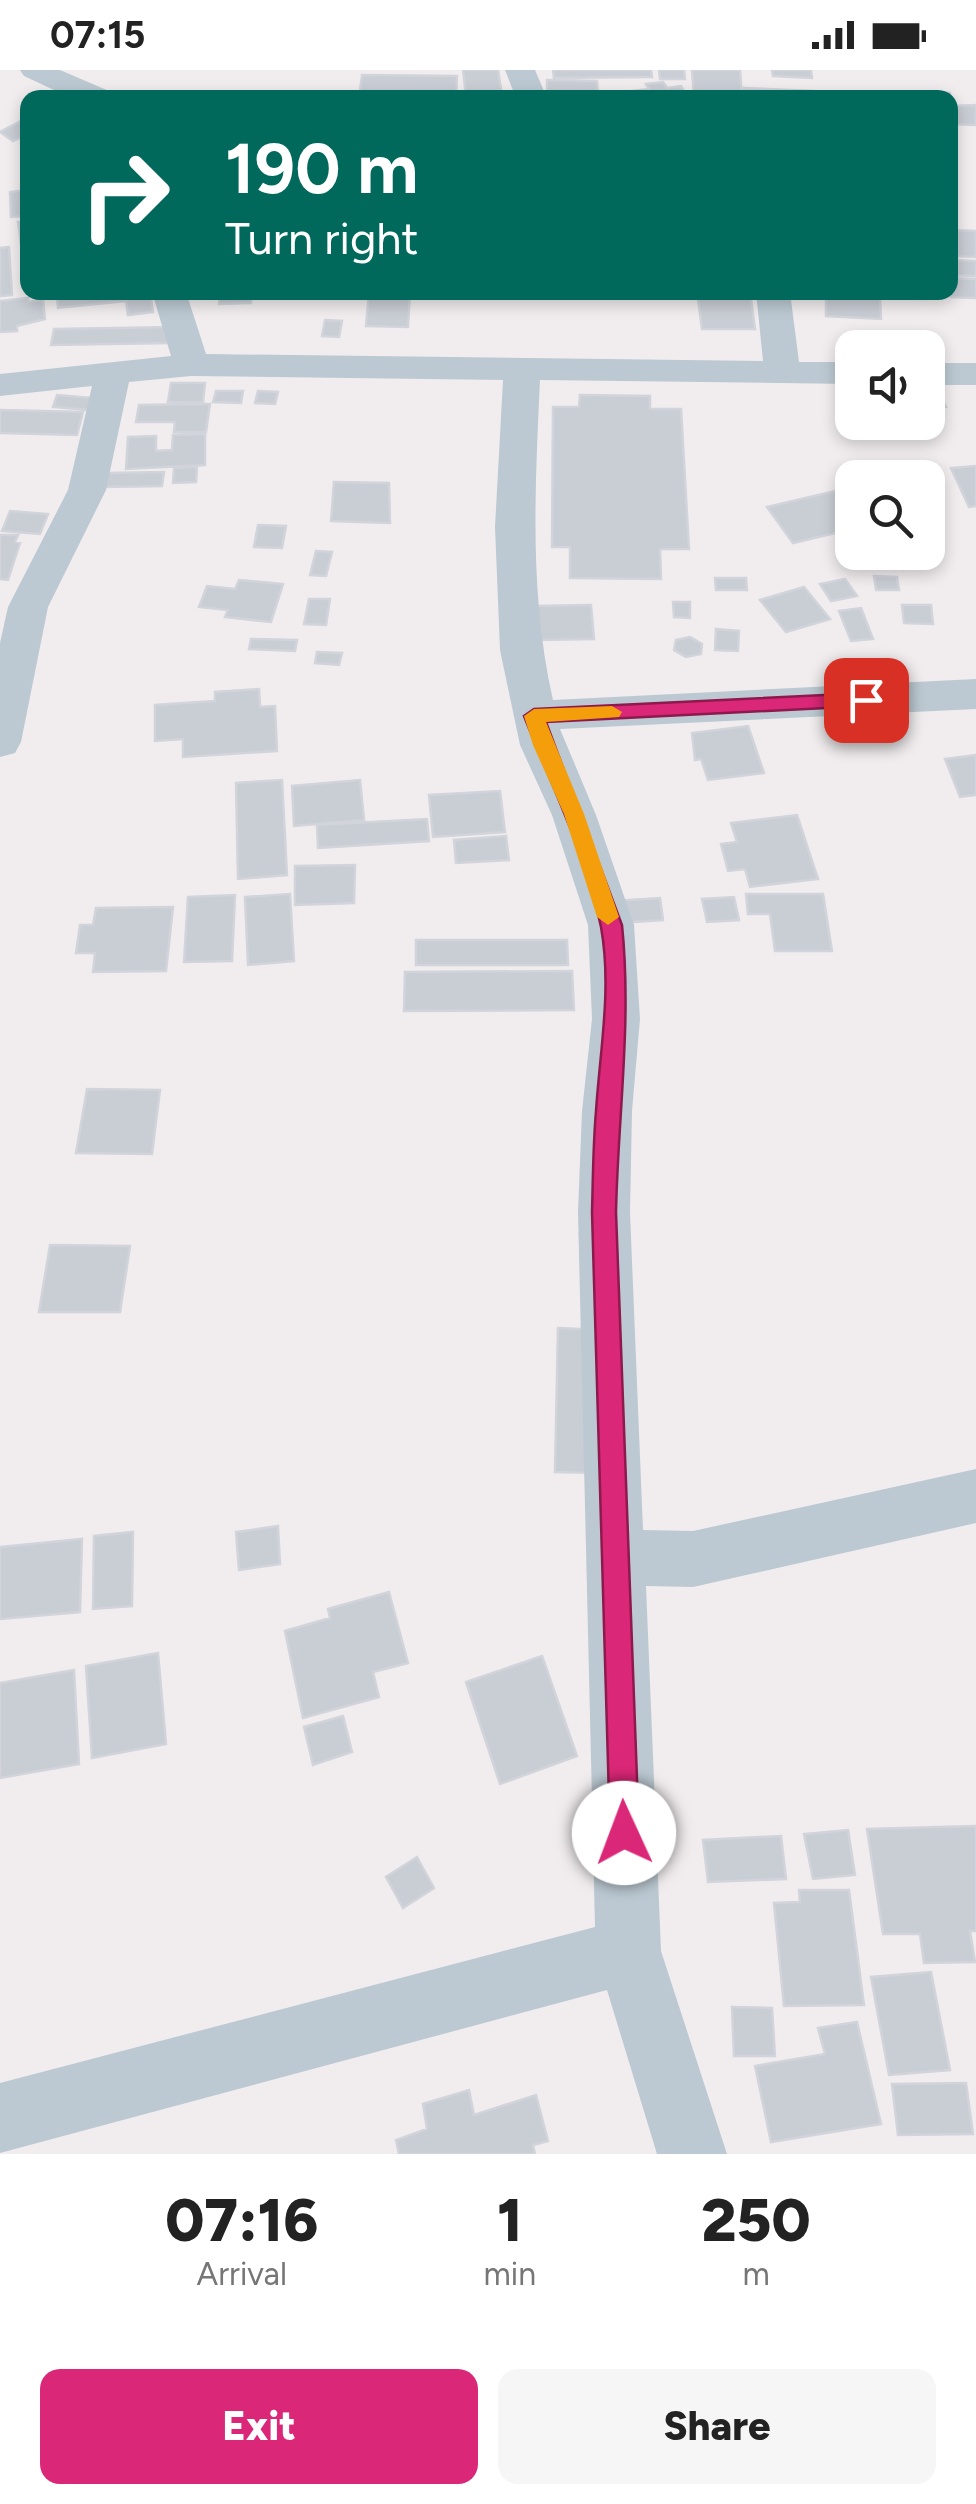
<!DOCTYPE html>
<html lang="en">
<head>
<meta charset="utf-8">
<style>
  :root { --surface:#fff; --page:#f6f6f6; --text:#222; --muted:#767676; --accent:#db2777 }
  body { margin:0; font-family:Figtree,sans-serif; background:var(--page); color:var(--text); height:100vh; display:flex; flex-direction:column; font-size:38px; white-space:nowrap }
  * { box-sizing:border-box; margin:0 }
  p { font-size:32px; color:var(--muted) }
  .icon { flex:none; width:55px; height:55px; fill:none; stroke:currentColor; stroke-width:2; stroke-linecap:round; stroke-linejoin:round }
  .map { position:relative; height:2084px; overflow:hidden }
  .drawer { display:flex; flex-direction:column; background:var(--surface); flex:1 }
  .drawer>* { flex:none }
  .guide { position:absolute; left:20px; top:20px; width:938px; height:210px; border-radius:20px; box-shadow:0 5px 15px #0003; background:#00695c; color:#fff; overflow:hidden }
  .fabs { position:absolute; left:835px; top:260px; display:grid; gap:20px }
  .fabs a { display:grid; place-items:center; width:110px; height:110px; border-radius:20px; background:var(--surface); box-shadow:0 5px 15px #0003; font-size:50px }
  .pin { position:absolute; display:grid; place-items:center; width:85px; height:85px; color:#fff; margin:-42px; border-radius:20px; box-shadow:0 5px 15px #0006 }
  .me { position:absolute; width:110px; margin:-55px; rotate:358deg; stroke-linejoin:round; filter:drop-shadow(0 0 8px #0008) }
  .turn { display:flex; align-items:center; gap:35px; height:210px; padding:0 40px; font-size:45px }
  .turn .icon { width:130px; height:130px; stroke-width:2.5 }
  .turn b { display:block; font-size:70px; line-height:85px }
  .eta { display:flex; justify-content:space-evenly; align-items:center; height:170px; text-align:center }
  .eta b { font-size:60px; font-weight:800; line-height:70px }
  .cta { display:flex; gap:20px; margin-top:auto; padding:20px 40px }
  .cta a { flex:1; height:115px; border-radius:20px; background:var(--accent); color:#fff; font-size:40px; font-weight:800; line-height:115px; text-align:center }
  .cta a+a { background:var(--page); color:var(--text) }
  .status { display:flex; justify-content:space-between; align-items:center; height:70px; padding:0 50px; background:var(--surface); direction:ltr }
  .status svg { height:28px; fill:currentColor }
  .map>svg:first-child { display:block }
</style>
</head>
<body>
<div class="status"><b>07:15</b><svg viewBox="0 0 49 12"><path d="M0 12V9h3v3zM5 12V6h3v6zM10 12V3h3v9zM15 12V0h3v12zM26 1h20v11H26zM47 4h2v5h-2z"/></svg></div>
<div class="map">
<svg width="976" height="2084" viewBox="0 0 976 2084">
  <rect width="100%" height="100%" fill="#f1edee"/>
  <path fill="#c9cdd4" stroke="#d1d4da" stroke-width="2.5" d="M463,0H498L502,25L466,26Z
    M553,0H651L652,7L554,8Z
    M659,0H684L685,9H660Z
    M692,0H740L742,28H694Z
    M772,0H811L812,8L773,6Z
    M362,5L457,6L456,28H359Z
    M547,10L597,11L598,24L547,23Z
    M663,12L667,18L681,16L688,28H608L606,24L649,19L646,14Z
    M744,18L814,21V28H744Z
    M937,22L950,23L952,36L976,35V55L950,54V28H938Z
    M23,50L28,53V64L13,71L0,62Z
    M28,120V146L11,147L10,122Z
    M28,151V195H24L18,152Z
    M952,160L976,161V187L956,186Z
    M9,177L12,225L0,226V178Z
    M950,190L976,191V206L950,205Z
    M950,208L976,209V228L951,227Z
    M88,222H150L153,242L128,245L126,231L58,238L57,226Z
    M220,222H251V233L219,234Z
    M369,222H410L408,257L366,256Z
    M697,222H750L755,259H702Z
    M826,222H919L920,229L880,227L881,249L826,246Z
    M28,228V232L43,230L45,249L17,256V261L0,262V231Z
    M325,250L342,251L339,267L322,266Z
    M173,257L171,273L51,275L54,259Z
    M171,313H205L203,332H168Z
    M216,321H243L241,333L213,332Z
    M258,321L278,322L275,334L255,333Z
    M928,321H938L946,337L928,339Z
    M57,325L93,328L89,340L53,337Z
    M580,325L650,326V339H681L689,479H660L661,509L570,508V477H552L553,337H579Z
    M210,334L206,362H174L175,352H136L139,335Z
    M0,340L83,342L77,365L0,363Z
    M205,364V395L126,399L128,367L156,366V381L172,380L173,365Z
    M976,396V436L969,437L951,398Z
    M197,397L196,412L173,413L174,398Z
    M164,402L162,416L105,417L108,403Z
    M334,412L389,413L390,453L331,451Z
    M852,417V459L793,473L767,437Z
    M10,441L48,444L40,464L2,461Z
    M258,455L286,456L282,478L254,477Z
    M0,465H18L15,472L20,473L8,510L0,509Z
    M316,481L332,482L326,506L310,505Z
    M874,506L897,507L899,520H876Z
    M715,508H746L747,520H716Z
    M845,509L857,526L831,531L820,514Z
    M239,510L283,514L271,552L225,547L228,540L199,537L207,516L235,519Z
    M804,517L830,549L786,562L760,530Z
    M309,529H330L326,555L304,554Z
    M673,532H690V548L674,547Z
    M591,535L594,569L537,570L535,536Z
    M902,535H931L933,554L904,553Z
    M861,538L873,569L851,571L839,541Z
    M716,559L739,561L738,581L715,580Z
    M690,567L702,574L701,584L686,587L674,580L676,570Z
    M251,569L297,570L295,581L249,579Z
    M317,582L342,583L339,595L315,593Z
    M259,619L260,637L275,636L277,681L183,687V669L155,671V635L215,631V622Z
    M748,656L764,703L708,710L701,689L695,690L692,663Z
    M976,685V725L960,727L945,689Z
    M282,710L287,805L238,809L236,713Z
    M360,710L364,750L294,756L292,716Z
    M500,721L505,762L433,767L429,725Z
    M797,745L818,809L750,817L745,799L728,801L721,774L737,772L731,753Z
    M427,749L429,771L318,778L317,755Z
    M506,766L509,790L456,793L454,770Z
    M355,795L354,833L295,835V796Z
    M290,824L294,891L248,895L245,827Z
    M746,824H823L832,881H775L770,844H748Z
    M235,825L232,891L184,892L188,827Z
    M734,827L739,850L707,852L702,829Z
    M660,828L663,850L619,853L615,831Z
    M173,837L166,901L93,902L95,883H76L80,855H93L96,838Z
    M416,870H567L568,895H416Z
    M572,901L574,940L404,941L405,902Z
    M87,1019L160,1020L152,1084L76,1083Z
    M50,1175L130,1176L120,1242H39Z
    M558,1258L602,1260L601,1403L555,1402Z
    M278,1456L280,1494L239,1500L236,1462Z
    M133,1462L132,1536L93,1539L94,1466Z
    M82,1469L80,1542L0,1549V1477Z
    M389,1522L408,1593L373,1602L379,1627L303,1648L285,1561L330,1548L328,1539Z
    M158,1583L166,1674L92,1688L86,1596Z
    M542,1586L577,1686L500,1714L466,1612Z
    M74,1600L79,1694L0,1708V1613Z
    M343,1646L352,1682L313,1695L304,1657Z
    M976,1756V1861H970L975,1892L924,1893L920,1864H883L867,1759Z
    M848,1760L855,1805L813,1809L804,1764Z
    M781,1766L786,1809L708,1812L703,1770Z
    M417,1787L434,1818L403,1838L386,1807Z
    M799,1820H849L864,1935L784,1936L774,1833L800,1832Z
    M931,1902L950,2000L889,2005L871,1907Z
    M732,1937L772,1938L775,1986H734Z
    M857,1952L881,2054L771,2072L755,1996L825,1984L818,1958Z
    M966,2013L973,2064L898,2065L892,2014Z
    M469,2020L474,2045L536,2025L548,2071L533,2075L535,2084H399L396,2070L427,2059L423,2034Z"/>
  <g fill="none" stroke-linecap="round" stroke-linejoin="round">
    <path fill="#bcc9d2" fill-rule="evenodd" d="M20,0H60L109,21L113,28H71L24,6Z
      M505,0H535L547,28H516Z
      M152,222H186L206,284L763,291L756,222H790L799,292H852V314L540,310C535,418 529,525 553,630L976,609V639L560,659L596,745L634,855L640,949L632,1041L630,1142L643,1460L693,1461L976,1399V1453L693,1517L646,1516L661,1881L727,2084H657L607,1920L0,2083V2013L595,1857L578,1142L582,1041L592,949L588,855L552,745L520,675L500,580L495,457L503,310L191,306L129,312L106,420L48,537L21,672L15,683L0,687V573L8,537L68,420L92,316L0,326V304L171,286Z
      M928,293H976V315H928Z"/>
  </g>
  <path fill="#db2777" stroke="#8e194d" stroke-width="2.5" d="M866,623L875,630L866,636L546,652L622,855C632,951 618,1046 616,1142L639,1763L634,1773L624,1777L614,1773L610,1763L592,1142C593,1108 593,1075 596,1041C600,980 612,918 601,857C587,787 550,712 524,646L534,639Z"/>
  <path fill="#f59e0b" d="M612,636L622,642L619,647L546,652L584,744L619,847L608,855L597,847L564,744L533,675L524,646L534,639Z"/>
</svg>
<div class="fabs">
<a><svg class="icon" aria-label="sound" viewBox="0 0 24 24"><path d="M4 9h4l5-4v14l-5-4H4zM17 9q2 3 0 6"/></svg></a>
<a><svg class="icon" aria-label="search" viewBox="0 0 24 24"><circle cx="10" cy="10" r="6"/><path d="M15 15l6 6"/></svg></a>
</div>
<div class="pin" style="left:866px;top:630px;background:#d93025"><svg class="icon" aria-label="arrive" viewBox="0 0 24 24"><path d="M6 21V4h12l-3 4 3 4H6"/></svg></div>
<svg class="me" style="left:624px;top:1763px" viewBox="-20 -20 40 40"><circle r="19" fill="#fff"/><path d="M0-13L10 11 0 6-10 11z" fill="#db2777"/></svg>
<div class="guide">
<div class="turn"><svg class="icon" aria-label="right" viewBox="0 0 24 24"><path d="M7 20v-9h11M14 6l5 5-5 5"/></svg><div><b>190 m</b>Turn right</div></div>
</div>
</div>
<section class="drawer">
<div class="eta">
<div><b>07:16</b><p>Arrival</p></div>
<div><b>1</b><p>min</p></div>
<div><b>250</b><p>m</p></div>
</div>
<div class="cta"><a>Exit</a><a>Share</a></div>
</section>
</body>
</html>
